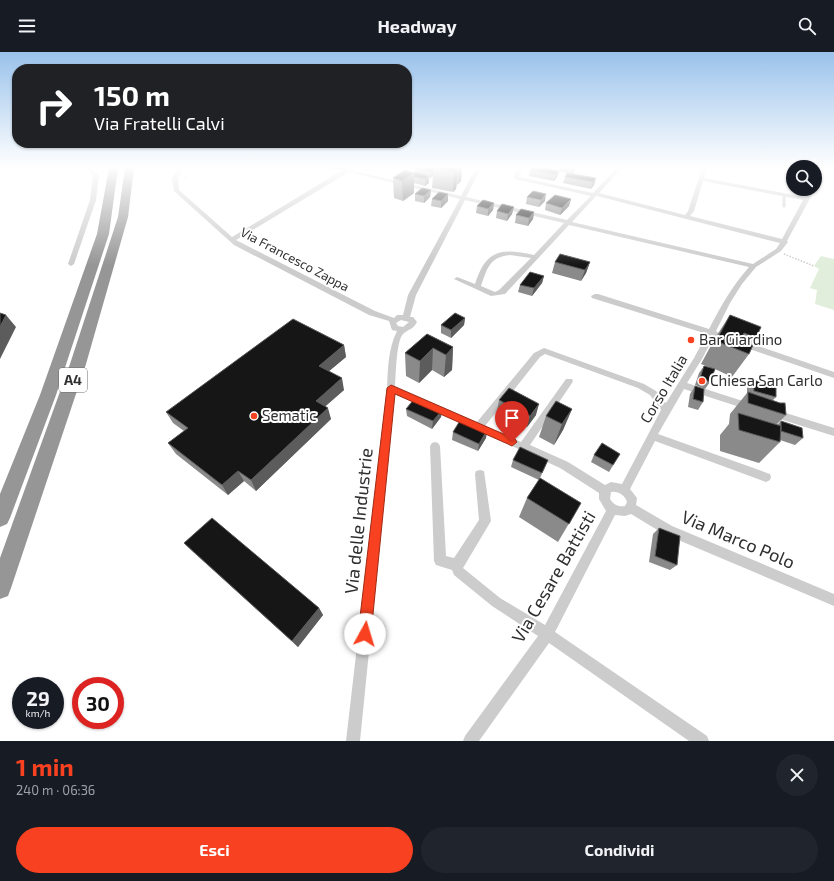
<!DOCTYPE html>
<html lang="it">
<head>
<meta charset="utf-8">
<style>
  :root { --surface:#171b24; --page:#20242c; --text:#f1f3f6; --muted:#9ea1a6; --accent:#f74120 }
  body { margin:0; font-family:"Exo 2",sans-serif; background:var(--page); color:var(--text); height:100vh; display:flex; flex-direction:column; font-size:15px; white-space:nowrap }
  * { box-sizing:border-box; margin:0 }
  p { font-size:13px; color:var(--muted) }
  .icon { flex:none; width:22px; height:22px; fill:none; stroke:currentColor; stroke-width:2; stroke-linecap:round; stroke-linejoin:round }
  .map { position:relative; height:689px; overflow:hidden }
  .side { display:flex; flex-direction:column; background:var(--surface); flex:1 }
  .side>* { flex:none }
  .hud { position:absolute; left:12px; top:12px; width:400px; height:84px; border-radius:16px; box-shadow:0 1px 3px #0004; background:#202124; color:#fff; overflow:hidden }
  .fabs { position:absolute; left:786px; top:108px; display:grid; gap:8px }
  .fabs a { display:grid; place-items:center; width:36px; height:36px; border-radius:50%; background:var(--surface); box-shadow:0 1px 3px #0004; font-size:20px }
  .speed { position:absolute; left:12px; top:625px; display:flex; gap:8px; font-size:20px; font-weight:700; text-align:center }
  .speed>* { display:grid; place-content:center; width:52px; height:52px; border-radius:50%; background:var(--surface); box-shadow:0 1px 3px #0004; line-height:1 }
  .speed small { font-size:10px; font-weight:400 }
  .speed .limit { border:6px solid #d22; background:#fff; color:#111 }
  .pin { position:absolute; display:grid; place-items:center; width:34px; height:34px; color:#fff; margin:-41px -17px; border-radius:50% 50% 50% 0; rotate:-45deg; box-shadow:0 0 4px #0007 }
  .pin .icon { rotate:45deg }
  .me { position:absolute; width:44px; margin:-22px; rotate:6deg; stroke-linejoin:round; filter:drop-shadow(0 0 3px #0008) }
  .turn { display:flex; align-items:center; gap:14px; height:84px; padding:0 16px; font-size:18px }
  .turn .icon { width:52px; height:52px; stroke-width:2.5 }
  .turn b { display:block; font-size:28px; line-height:34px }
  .round { display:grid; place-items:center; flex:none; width:42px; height:42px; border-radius:21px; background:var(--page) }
  .overview { display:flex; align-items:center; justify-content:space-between; height:68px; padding:0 16px }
  h1 { font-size:24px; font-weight:700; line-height:30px; color:var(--accent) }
  .button { display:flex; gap:8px; margin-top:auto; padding:8px 16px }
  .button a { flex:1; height:46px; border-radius:24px; background:var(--accent); color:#fff; font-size:16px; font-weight:700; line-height:46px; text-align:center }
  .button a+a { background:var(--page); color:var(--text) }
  header { display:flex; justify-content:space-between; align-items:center; height:52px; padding:0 16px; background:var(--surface); font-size:18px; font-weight:700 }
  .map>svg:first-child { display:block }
</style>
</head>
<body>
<header><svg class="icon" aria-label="menu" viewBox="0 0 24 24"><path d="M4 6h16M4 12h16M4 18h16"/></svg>Headway<svg class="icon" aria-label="search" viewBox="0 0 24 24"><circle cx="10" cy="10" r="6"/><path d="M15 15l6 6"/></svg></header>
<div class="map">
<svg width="834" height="689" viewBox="0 0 834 689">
  <rect width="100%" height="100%" fill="#fff"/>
  <path fill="#e1eedb" d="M821,204L834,207V258L815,252L817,238L810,236L819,217L814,214Z"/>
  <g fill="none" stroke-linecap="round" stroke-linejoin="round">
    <path stroke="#ccc" stroke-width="1.5" stroke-dasharray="1.5 1.5" stroke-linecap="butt" d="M185,127L193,116
      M784,202L814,214"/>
    <path stroke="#ccc" stroke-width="3" d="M784,143V154"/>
    <path fill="#ccc" fill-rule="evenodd" d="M86,116H92L99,123L96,148L74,212L71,214L68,212L90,148L93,123Z
      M178,116H183L178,127L179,138L232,185L346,116H352L354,119L461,144L476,116H481L466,145L567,168L591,144L515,127L513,124L519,116H524L519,125L593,141L617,116H622L599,141L685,163L688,159L702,116H707L704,126L805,145L809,137H815L787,189L788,190L781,199L756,215L742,232L730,251L716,279L720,282L719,284H714L702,307L687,331L752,352L754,354L752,356L749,358L684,337L658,382L770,422L771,425L770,428L766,430L655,389L630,437L637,446L636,453L672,474L834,542V554L664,482L631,462L625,464L615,463L555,580L707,684L709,689H689L549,591L479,689H463L465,684L538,584L492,554L454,523L452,518L436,513L434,509L430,394L432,391L435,390L438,391L440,394L446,504L454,506L479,468L475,422L476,419L480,418L484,419L491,469L463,516L500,546L545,573L606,459L599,447V441L560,416L395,341L360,689H346L387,336C388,316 388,297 397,279L392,278L389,269L369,263L234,193L174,139L172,127ZM349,120L460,147L408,243L403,263H397L394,266L375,259L236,188ZM703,129L803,148L782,187L690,164L694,159ZM596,144H597L780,191L776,197L753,212L572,170ZM465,148L564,171L534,203C501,196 486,197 475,232L457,225L454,227L491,244L505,242L569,173L749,215C732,234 721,254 709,277L598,242H595L591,244L592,246L707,282L694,306L666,351L656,339L644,332L544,296L534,301L477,370L395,334C396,323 396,290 403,282C408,277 413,278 417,270L413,265H410L416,243ZM510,203L531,206L499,238L495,240L481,234C487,217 489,205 510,203ZM401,268L409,270L403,275L398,274L396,271ZM545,302L638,336L650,343L661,358L622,432L611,430L605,433L568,410L530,393L572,331L573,329L572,327H566L521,390L485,374L540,305ZM611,440C618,439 625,443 627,450L625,454C618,455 614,453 610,447Z
      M815,116H818V122L815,124Z
      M741,288L834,320V326L738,293L737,291L738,289Z
      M773,357L834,376V384L770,364L768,361L770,358Z"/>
    <path fill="#969696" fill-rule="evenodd" d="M109,116H118L109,182L56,343L10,466L7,472L0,475V442L40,343L97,182Z
      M125,116H134L128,165L86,312L11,536L8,544L0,547V506L70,312L118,165Z"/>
  </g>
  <path fill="#8a8a8a" d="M324,116H346L343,118Z
    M415,116H462L461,129L458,132H457L456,137L453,140L432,136L433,124L430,126H429V131L425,134L414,131V141L403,149L394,146L393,126L415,121Z
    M531,116H552V117L559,119L557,125L554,129L529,124L530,118Z
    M559,116H576L573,122L596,126L594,133L591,137L563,131L565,125L567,121L559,119Z
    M431,138L430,145L424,151L415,149V142Z
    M448,142V149L441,156L431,154L432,147Z
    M527,145L545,149L539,155L526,152Z
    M571,147L569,154L560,163L545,158L546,151Z
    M494,151L493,158L488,164L476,161L477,154Z
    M514,155L512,162L507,169L496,166L497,159Z
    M534,160L533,167L528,174L515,171L516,163Z
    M555,210H590L586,221L581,229L552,221Z
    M544,224L542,231L532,244L518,240L520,233Z
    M730,263L756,286L751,292L749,302L732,325L715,317L710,330L705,337L695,333L699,321L704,314L711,316L701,312L715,286Z
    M465,266L464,273L451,286L441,281V273Z
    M427,282L453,295L452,318L444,325L432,318L419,331L406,324L405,301Z
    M344,293L346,305L329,319L344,338L325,354L331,367L256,439L244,429L228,443L176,402L168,391L184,379L173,371L166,360Z
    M753,328L776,345L773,348L786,363L776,373H777L781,369L803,386L795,393L780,388V390L759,411L720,399V383L729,372L730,362L747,341V336Z
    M695,334L703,350L698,358L688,355L690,342Z
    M499,348L536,363L527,375L497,359Z
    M406,357L442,358L441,365L432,377L407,364Z
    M572,357L563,378L554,393L539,385L546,364Z
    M487,378L486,386L478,399L452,388L453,380Z
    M620,402L609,420L591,410L594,403Z
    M513,408H548L540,426L581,451L558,490L519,465L527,446L539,428L511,415Z
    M659,476L677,513L670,518L649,510L653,482Z
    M184,491L319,556L323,563L298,595L193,500Z"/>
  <path fill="#5c5c5c" d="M459,116H462L461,129L458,132Z
    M574,116H576L573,122Z
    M458,117L456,137L453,140L454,120Z
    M433,118V124L430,126L431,120Z
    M559,119L557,125L554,129L556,123Z
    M414,121V141L403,149L402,129Z
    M429,124V131L425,134V127Z
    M596,126L594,133L591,137L593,130Z
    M431,138L430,145L424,151V144Z
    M448,142V149L441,156V149Z
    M546,142L545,149L539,155L541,148Z
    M571,147L569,154L560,163L562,156Z
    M494,151L493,158L488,164V157Z
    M514,155L512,162L507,169L508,162Z
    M534,160L533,167L528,174L529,166Z
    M590,210L586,221L581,229L585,218Z
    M544,224L542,231L532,244L534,236Z
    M6,263L16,275L0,307V275Z
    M465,266L464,273L451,286V278Z
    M344,293L346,305L322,325L319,314Z
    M453,295L452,318L444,325L446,303Z
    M433,296L432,318L419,331L420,309Z
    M342,326L344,338L319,360L316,349Z
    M539,352L536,363L527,375L530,364Z
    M328,356L331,367L256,439L251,428Z
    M572,357L563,378L554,393L562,372Z
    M442,358L441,365L432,377L433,369Z
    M487,378L486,386L478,399L479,392Z
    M238,419L244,429L228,443L222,433Z
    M319,556L323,563L298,595L292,589Z"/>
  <path fill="#161616" stroke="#5c5c5c" d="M417,116H433V118L431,120Z
    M435,116H454L458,117L454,120Z
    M531,116H547L559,119L556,123L530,118Z
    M405,118L414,121L402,129L393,126Z
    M413,120L429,124L425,127L414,125V121Z
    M567,121L596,126L593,130L565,125Z
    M422,136L431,138L424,144L415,142Z
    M533,139L546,142L541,148L527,145Z
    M439,140L448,142L441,149L432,147Z
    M555,143L571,147L562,156L546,151Z
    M483,148L494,151L488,157L477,154Z
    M502,152L514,155L508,162L497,159Z
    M521,157L534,160L529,166L516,163Z
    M560,202L590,210L585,218L555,210Z
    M530,220L544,224L534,236L520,233Z
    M0,261L6,263L0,275Z
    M455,261L465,266L451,278L441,273Z
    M730,263L761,275L756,286L744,281L740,288L753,293L749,302L716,289Z
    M293,267L344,293L319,314L342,326L316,349L328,356L251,428L238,419L222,433L168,391L188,376L166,360Z
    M427,282L453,295L446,303L433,296L420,309L405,301Z
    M704,314L715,317L710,330L700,326Z
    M753,328L776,335V345L754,339Z
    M695,334L704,337L703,350L693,347Z
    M509,336L539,352L530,364L499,348Z
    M748,340L780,351H785L786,363L748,351Z
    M416,345L442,358L433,369L406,357Z
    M556,349L572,357L562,372L546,364Z
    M738,361L781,374L780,390L739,378Z
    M461,367L487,378L479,392L453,380Z
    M781,369L802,376L803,386L781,379Z
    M602,391L620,402L613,413L594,403Z
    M520,395L548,408L542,421L513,408Z
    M540,426L581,451L569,472L527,446Z
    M212,466L319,556L292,589L184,491Z
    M659,476L680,484L677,513L655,504Z"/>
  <linearGradient id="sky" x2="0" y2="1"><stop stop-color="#9ac2eb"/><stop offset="0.54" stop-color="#fff"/><stop offset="1" stop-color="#fff" stop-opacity="0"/></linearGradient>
  <rect width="834" height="213" fill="url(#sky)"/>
  <path fill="#f74120" stroke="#a12a15" d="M391,333L515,387L517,390L512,394L508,392L395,342L371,582L369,586L365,588L360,586L358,582L387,336Z"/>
  <g fill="#f74120" stroke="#fff" stroke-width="1.5">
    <circle cx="691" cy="288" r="4"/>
    <circle cx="702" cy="329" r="4"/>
    <circle cx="254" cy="364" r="4"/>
  </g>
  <g text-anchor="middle" stroke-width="4" stroke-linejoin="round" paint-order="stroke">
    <g font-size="13" fill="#2f2f2f" stroke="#fff">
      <text transform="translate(295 207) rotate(28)" y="5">Via Francesco Zappa</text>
    </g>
    <rect fill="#fff" stroke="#6d6d6d" stroke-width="1" x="59" y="316" width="28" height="24" rx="3"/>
    <g font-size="14" font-weight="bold" fill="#2f2f2f">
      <text x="73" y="333">A4</text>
    </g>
    <g font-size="15" fill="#2f2f2f" stroke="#fff" text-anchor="start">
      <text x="699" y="293">Bar Giardino</text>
      <text x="710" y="334">Chiesa San Carlo</text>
      <text x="262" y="369">Sematic</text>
    </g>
    <g font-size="15" fill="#2f2f2f" stroke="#fff">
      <text transform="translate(664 337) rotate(-59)" y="5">Corso Italia</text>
    </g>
    <g font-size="18" fill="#2f2f2f" stroke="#fff">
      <text transform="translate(359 469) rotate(-84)" y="6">Via delle Industrie</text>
      <text transform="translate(738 488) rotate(23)" y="6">Via Marco Polo</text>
      <text transform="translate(554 525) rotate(-60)" y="6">Via Cesare Battisti</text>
    </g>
  </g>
</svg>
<div class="fabs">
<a><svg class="icon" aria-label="search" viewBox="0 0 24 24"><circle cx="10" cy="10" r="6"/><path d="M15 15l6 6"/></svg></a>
</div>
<div class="speed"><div>29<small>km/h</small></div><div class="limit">30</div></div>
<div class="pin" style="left:512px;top:390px;background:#d93025"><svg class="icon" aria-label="arrive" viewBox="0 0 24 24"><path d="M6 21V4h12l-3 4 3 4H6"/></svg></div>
<svg class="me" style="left:365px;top:582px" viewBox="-20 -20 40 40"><circle r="19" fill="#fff"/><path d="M0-13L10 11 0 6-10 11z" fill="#f74120"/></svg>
<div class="hud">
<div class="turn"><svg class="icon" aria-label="right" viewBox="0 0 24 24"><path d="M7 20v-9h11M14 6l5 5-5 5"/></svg><div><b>150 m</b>Via Fratelli Calvi</div></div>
</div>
</div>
<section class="side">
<div class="overview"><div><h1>1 min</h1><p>240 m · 06:36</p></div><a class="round"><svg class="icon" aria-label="close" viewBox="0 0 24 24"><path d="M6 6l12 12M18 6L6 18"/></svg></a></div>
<div class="button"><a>Esci</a><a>Condividi</a></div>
</section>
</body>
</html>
